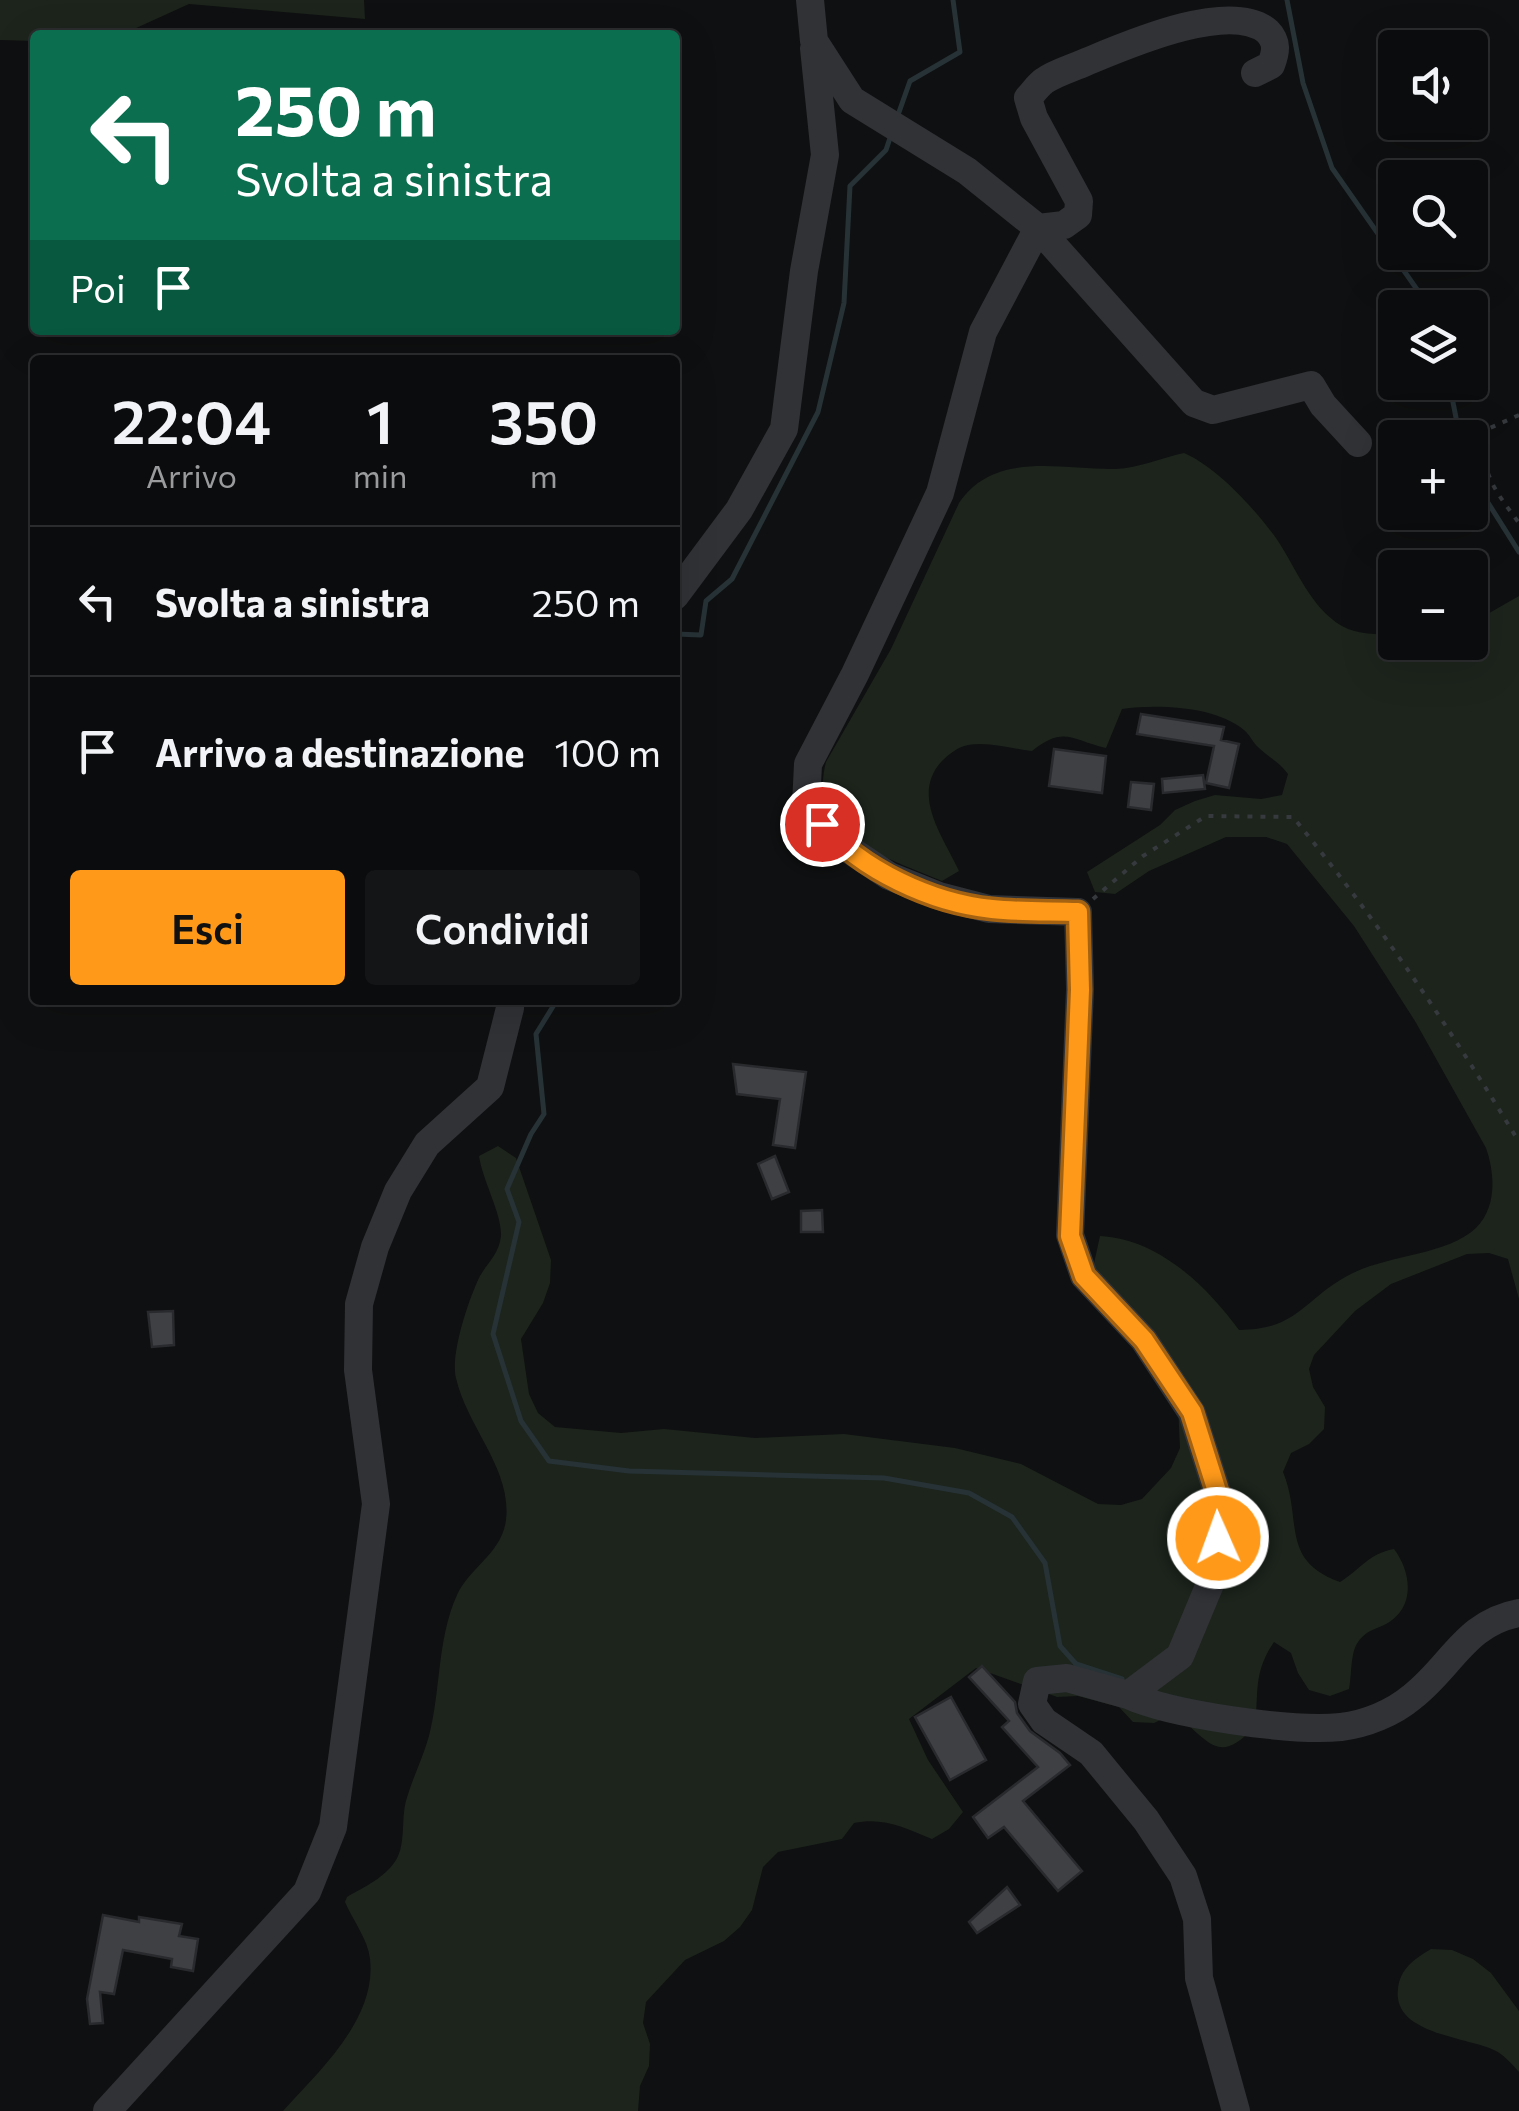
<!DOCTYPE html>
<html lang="it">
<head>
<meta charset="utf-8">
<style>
  :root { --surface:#0b0c0d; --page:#141516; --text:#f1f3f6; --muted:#9a9b9d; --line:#2b2c2e; --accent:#fe991a }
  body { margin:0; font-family:Commissioner,sans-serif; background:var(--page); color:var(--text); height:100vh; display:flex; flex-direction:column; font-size:38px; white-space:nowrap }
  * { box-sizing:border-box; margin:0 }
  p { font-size:32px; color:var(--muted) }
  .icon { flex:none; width:55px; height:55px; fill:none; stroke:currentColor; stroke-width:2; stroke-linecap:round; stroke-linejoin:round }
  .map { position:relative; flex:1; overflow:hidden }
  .details { position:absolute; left:30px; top:355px; width:650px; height:650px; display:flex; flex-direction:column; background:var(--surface); border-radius:10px; box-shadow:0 10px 40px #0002,0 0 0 2px var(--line) }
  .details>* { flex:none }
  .banner { position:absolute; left:30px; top:30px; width:650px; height:305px; border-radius:10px; box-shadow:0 10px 40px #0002,0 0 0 2px var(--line); background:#0b6e4f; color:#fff; overflow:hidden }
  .tools { position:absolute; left:1378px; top:30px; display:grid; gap:20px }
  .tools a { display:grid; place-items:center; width:110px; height:110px; border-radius:10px; background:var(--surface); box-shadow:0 10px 40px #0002,0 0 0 2px var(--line); font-size:50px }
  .pin { position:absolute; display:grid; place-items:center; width:85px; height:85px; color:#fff; margin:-42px; border:5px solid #fff; border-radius:50%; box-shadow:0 2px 10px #0007 }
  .me { position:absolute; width:110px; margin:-55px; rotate:358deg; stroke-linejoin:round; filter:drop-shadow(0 0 8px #0008) }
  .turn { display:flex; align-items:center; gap:35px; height:210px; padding:0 40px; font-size:45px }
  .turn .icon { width:130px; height:130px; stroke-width:2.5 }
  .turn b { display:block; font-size:70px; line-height:85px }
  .then { display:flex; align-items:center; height:95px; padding:0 40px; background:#0003; gap:20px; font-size:38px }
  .eta { display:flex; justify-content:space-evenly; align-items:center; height:170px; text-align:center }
  .eta b { font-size:60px; font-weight:600; line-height:70px }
  .button { display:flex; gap:20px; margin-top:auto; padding:20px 40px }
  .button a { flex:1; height:115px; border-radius:10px; background:var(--accent); color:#111; font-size:40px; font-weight:600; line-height:115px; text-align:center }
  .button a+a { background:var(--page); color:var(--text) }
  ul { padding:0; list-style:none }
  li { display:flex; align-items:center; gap:30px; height:150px; padding:0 40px; border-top:2px solid var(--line) }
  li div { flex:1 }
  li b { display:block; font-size:38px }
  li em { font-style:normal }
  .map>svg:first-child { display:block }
</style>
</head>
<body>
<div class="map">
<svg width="1519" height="2111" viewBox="0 0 1519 2111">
  <rect width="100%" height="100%" fill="#0f1011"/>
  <path fill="#1c241c" d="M0,0H364L365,19L189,4L123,34L35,35V41L0,40Z
    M1184,453C1217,467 1257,511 1278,541C1297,570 1311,608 1342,626C1358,635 1377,634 1395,635V642H1470V624L1519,596V1299L1508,1259L1489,1253L1467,1254L1391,1284L1355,1311L1314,1355L1309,1369L1313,1387L1325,1407L1324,1429L1309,1444L1291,1453L1283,1472C1303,1520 1279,1560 1340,1582C1362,1568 1368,1554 1394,1549C1412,1573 1416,1609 1384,1625C1373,1630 1366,1631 1358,1642C1350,1653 1352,1676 1349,1689L1330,1696L1309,1690L1298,1673L1291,1653L1274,1642C1253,1673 1259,1691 1255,1726C1216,1770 1207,1735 1173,1714L1154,1723L1133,1722L1119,1707L1078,1696L1057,1697L976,1668L909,1719L928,1760L963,1812L949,1829L932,1839C905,1828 884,1817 854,1823L842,1839L778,1852L763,1867L752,1910L740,1927L724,1941L685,1960L646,2002L643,2023L650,2044L649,2066L640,2086L638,2111H283C319,2071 377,2019 370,1959C368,1939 353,1921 345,1902L347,1897C364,1887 386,1877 396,1860C406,1844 401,1819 406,1801C412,1779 423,1758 429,1736C441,1690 437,1639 457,1595C470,1567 502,1553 506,1520C512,1469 467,1427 456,1378C450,1354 469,1298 480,1276C488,1262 499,1254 501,1236C502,1214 483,1182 479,1156L498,1146L516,1158L551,1260L550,1283L543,1303L521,1339L529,1394L538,1413L555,1427L621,1433L664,1429L755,1438L844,1434L955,1448L1021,1464L1098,1504L1121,1505L1142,1499L1171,1468L1180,1448L1178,1406L1093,1268L1100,1236C1158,1239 1206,1285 1239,1330C1300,1330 1305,1296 1353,1273C1389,1255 1447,1255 1476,1228C1497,1207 1495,1174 1486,1148L1415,1021L1354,926L1287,844L1266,837H1226L1149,871L1115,894L1095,892L1087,872L1160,825L1175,810L1195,801L1215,795L1261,799L1282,795L1288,774C1279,762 1270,758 1259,748C1253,743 1250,735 1244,730C1215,706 1158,704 1122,709L1106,748C1072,740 1064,725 1032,751C1012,749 989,741 968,745C958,747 949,754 942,761C910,795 944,838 959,871L942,881C889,858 806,836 826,762L891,649L959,503C995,450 1061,470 1116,469C1139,468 1161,458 1184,453Z
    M1431,1949L1452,1950L1473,1959L1491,1973L1519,2011V2072C1512,2064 1505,2056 1496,2051C1470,2037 1392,2035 1398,1989C1400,1969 1414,1959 1431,1949Z"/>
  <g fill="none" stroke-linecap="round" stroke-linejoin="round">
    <path stroke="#273237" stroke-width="5" d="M1287,0L1303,83L1332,168L1430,308
      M898,115L910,81L960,52L953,0
      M1449,382L1460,438
      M1470,474L1519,552
      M675,637L676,634L701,635L706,601L732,579L818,412L844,303L850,186L886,150L891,135
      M557,1000L536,1034L544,1114L531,1134L507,1189L519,1222L493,1334L521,1421L549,1461L629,1471L884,1478L969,1493L1012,1517L1045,1563L1060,1646L1076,1664L1122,1679"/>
  </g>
  <path fill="#3e4044" stroke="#292a2d" stroke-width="2.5" d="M1141,714L1224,727L1221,740L1239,744L1229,788L1206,783L1214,746L1137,734Z
    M1054,749L1106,756L1102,793L1049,786Z
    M1203,775L1205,789L1163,793L1162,779Z
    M1131,782L1154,784L1151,810L1128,807Z
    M733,1064L806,1072L795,1148L773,1145L780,1099L737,1094Z
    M775,1156L789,1192L772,1199L758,1164Z
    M822,1210L823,1232H801V1211Z
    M173,1311L174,1345L152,1347L148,1312Z
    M982,1666L1015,1702L1017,1713L1030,1731L1060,1753L1070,1765L1023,1801L1082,1871L1058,1891L1004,1827L988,1838L973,1817L1038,1767L1002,1727L1009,1721L969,1677Z
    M951,1697L986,1760L950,1780L915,1717Z
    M1007,1887L1020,1905L977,1933L969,1922Z
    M103,1915L139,1922V1917L182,1924L179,1936L198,1939L193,1971L171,1967L172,1959L123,1950L114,1994L100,1992L103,2023L90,2024L87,1999Z"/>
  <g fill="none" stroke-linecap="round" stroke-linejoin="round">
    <path stroke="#36393d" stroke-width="4" stroke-dasharray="5 8" stroke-linecap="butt" d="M1519,415L1490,428C1474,467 1497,493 1519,523
      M1093,899L1143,856L1206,816L1293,817C1377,920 1450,1028 1519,1142"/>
    <path stroke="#303236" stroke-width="28" d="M810,0L814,41L852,100L967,171L1038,228L983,332L940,493L855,674L808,764L806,805L838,842L889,876L939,896L989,909L1078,912L1080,989L1070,1235L1084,1276L1144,1340L1192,1413L1221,1504L1215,1572L1180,1656L1128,1695L1067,1678L1037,1681L1032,1704L1044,1721L1091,1753L1146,1820L1183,1876L1197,1919L1199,1978L1236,2111
      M1038,228L1064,225L1078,215L1079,201L1034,118L1028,98C1033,93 1038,85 1044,81C1055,73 1073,68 1086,62C1127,45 1229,0 1267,31C1278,42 1276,52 1271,65L1255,73
      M1038,228L1194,403L1213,410L1311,385L1323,405L1358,443
      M675,596L739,510L784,429L804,271L825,155L814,48
      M1128,1695C1172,1715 1293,1732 1341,1727C1366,1724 1393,1713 1412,1697C1452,1666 1465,1623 1519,1613
      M107,2111L307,1892L333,1827L376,1504L358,1370L359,1304L375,1247L398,1191L427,1144L490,1087L510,1008L509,1000"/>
  </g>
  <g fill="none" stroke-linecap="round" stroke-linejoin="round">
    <g stroke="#a56311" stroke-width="25">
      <path id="route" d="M822,824C861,870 932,903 992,909C1020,912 1049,911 1078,912L1080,990L1070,1236L1084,1276L1144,1340L1192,1412L1221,1504L1218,1538"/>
    </g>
    <use href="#route" stroke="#fe991a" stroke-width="18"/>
  </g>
</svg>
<div class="tools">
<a><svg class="icon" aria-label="sound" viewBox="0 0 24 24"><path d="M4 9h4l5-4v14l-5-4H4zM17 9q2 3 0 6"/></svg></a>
<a><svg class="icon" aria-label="search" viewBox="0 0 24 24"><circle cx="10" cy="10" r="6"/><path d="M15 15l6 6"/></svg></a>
<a><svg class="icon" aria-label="layers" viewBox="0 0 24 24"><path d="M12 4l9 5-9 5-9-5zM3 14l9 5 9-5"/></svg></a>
<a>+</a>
<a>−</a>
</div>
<div class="pin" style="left:822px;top:824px;background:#d93025"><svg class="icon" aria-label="arrive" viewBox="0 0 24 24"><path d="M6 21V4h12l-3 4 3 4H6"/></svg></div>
<svg class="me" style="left:1218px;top:1538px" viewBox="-20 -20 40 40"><circle r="17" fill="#fe991a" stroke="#fff" stroke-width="3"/><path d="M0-11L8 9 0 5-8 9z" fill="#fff"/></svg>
<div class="banner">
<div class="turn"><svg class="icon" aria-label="left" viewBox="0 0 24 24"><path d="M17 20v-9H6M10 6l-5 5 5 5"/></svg><div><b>250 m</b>Svolta a sinistra</div></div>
<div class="then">Poi<svg class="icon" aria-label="arrive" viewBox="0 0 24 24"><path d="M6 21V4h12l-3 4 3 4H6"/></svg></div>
</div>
<section class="details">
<div class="eta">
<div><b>22:04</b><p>Arrivo</p></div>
<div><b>1</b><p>min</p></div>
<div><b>350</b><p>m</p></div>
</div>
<ul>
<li><svg class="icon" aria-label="left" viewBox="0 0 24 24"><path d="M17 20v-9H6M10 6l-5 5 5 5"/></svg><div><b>Svolta a sinistra</b></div><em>250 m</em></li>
<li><svg class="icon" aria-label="arrive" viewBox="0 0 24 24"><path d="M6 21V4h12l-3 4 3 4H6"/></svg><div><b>Arrivo a destinazione</b></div><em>100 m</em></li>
</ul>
<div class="button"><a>Esci</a><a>Condividi</a></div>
</section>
</div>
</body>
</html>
